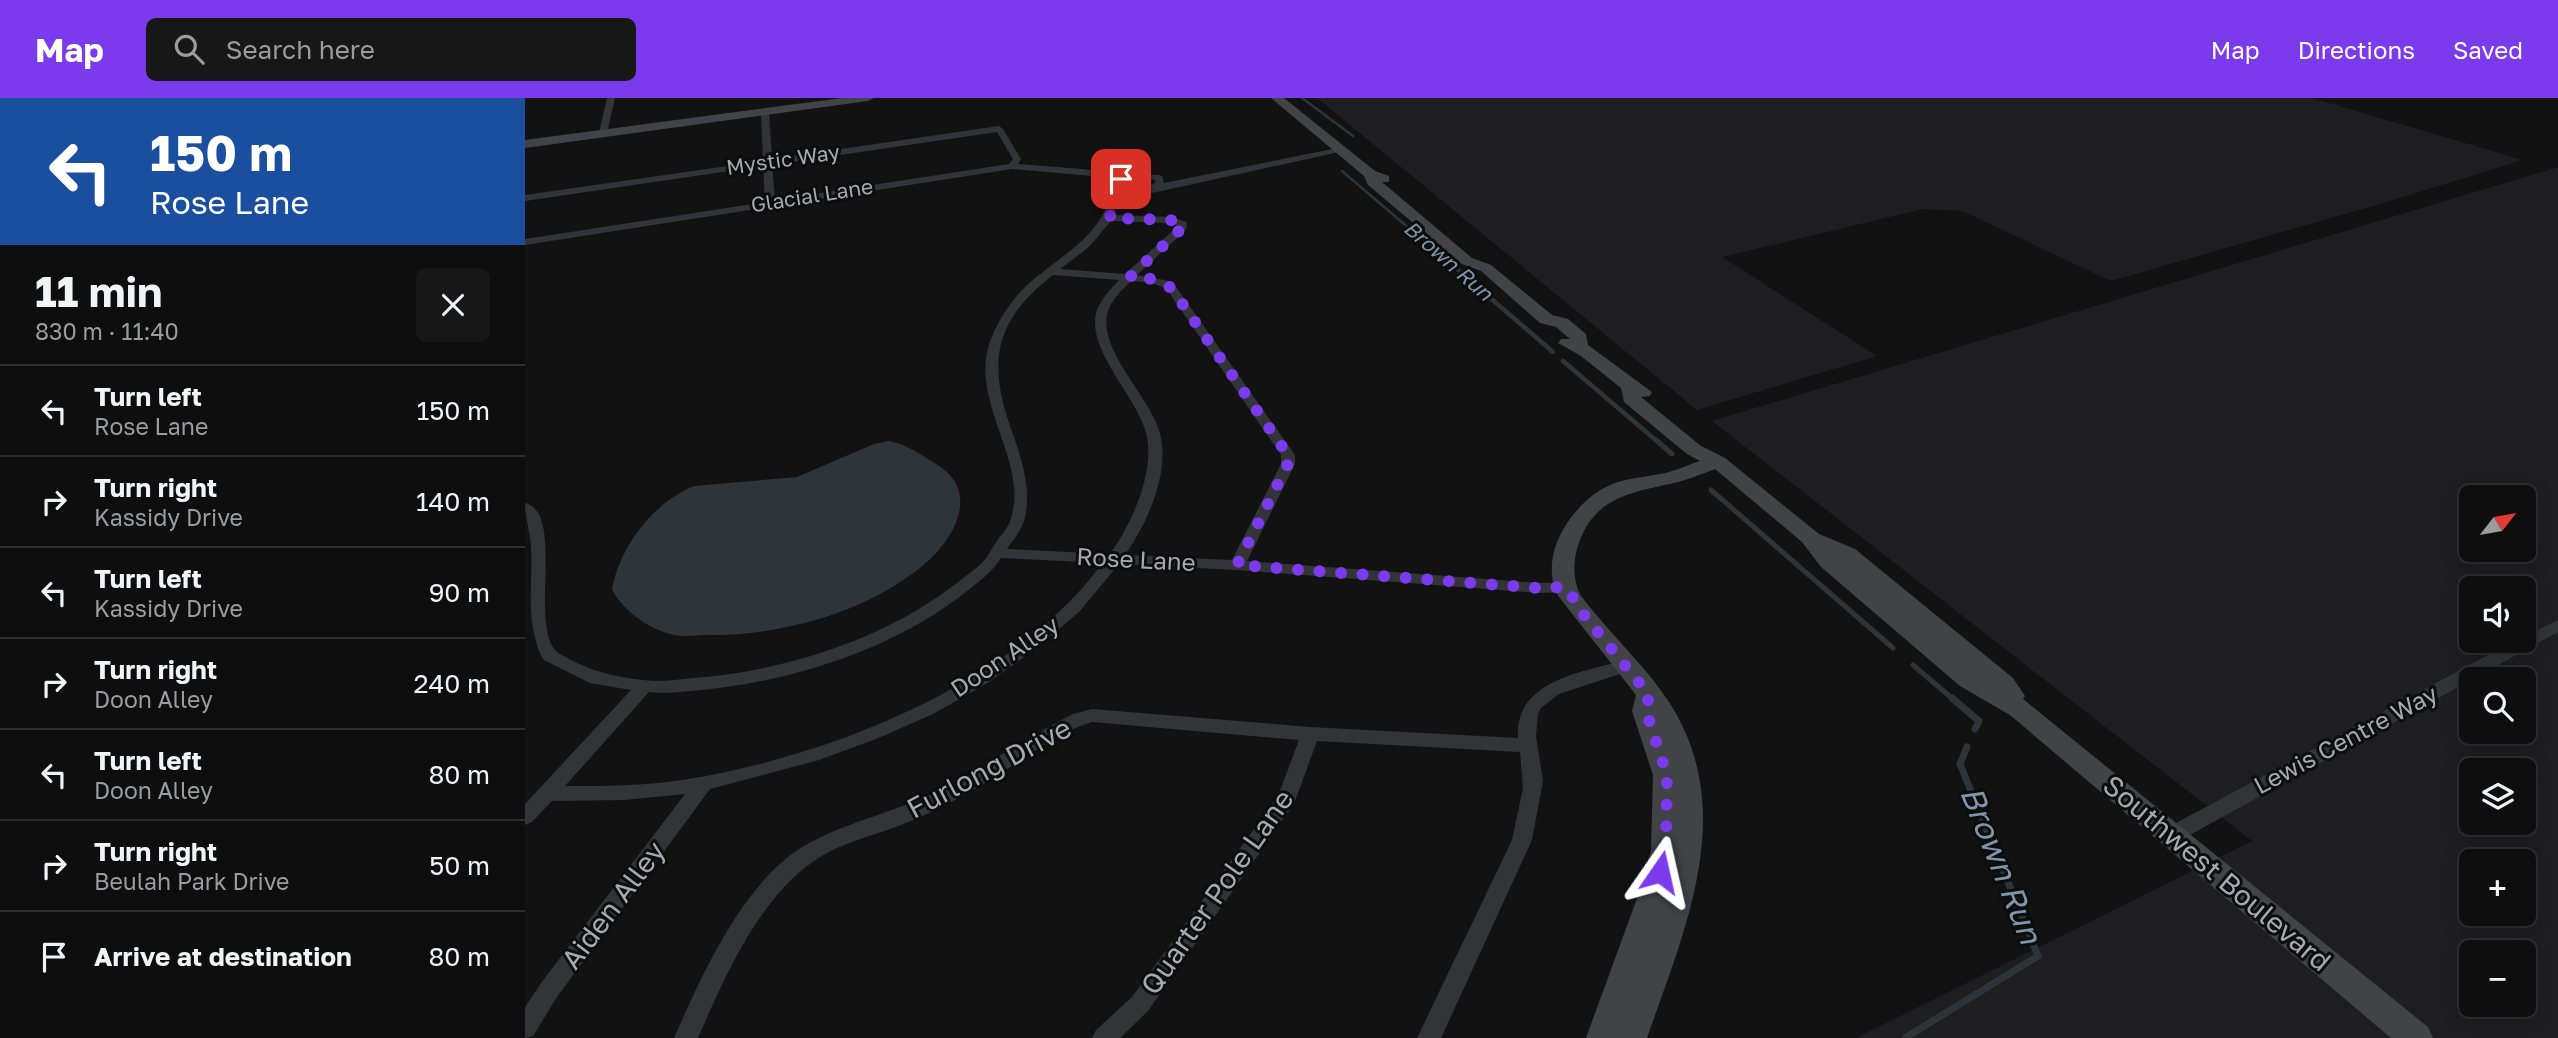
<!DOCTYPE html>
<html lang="en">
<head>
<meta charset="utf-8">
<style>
  :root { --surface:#0e0e0e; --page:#171717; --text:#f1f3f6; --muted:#9b9c9e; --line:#2e2e2e; --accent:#7c3aed }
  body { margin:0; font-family:"Golos Text",sans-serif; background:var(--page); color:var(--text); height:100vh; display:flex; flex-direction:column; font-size:26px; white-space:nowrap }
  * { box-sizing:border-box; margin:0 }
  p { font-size:23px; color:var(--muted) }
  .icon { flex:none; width:38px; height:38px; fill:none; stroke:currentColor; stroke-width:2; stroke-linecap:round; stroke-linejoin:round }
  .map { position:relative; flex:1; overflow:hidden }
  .sheet { display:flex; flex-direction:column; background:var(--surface); width:525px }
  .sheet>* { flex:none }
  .hud { background:#1a4fa0; color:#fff; overflow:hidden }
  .needle { width:46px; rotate:59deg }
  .controls { position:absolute; left:1934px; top:387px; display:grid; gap:14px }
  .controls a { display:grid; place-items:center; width:77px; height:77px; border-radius:10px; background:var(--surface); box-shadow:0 4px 18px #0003,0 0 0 2px var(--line); font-size:35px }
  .pin { position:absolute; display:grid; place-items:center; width:60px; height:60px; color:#fff; margin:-30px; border-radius:14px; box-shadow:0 4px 10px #0006 }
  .me { position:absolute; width:77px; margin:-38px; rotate:11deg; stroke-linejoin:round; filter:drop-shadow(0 0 5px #0008) }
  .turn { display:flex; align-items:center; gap:24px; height:147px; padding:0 35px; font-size:32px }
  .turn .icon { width:91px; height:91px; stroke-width:2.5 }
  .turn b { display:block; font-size:49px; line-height:60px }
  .round { display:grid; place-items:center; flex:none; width:74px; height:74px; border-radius:10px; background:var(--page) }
  .overview { display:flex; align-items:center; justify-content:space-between; height:119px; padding:0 35px }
  h1 { font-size:42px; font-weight:700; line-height:52px }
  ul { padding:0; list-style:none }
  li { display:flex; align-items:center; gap:21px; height:91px; padding:0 35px; border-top:2px solid var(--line) }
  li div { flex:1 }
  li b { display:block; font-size:26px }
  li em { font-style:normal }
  header { display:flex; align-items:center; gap:42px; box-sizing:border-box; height:98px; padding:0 35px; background:var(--accent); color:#fff }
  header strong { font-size:33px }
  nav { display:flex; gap:38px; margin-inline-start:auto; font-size:24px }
  .search { width:490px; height:63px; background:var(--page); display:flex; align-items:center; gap:18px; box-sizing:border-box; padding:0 24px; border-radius:10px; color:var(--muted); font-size:26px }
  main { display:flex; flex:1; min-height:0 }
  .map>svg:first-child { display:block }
</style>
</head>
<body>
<header>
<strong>Map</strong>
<div class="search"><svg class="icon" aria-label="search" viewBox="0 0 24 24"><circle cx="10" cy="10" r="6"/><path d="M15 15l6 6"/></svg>Search here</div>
<nav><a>Map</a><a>Directions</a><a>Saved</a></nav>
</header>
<main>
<section class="sheet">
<div class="hud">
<div class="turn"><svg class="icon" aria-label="left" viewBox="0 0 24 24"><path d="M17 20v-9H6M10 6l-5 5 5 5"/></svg><div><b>150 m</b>Rose Lane</div></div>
</div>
<div class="overview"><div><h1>11 min</h1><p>830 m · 11:40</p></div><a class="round"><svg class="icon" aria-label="close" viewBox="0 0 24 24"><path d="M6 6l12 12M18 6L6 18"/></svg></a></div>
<ul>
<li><svg class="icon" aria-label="left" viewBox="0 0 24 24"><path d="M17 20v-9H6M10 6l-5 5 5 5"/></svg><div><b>Turn left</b><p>Rose Lane</p></div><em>150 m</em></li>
<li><svg class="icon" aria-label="right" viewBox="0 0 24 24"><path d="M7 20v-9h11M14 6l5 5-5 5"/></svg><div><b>Turn right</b><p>Kassidy Drive</p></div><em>140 m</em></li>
<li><svg class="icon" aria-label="left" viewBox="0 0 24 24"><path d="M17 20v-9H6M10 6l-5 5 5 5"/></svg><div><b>Turn left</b><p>Kassidy Drive</p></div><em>90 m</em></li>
<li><svg class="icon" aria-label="right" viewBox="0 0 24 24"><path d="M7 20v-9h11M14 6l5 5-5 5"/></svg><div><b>Turn right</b><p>Doon Alley</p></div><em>240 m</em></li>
<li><svg class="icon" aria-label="left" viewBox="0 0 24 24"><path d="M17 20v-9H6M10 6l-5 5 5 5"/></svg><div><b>Turn left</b><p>Doon Alley</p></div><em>80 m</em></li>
<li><svg class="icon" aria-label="right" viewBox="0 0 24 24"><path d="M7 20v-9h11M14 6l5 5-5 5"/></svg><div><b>Turn right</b><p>Beulah Park Drive</p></div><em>50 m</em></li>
<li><svg class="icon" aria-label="arrive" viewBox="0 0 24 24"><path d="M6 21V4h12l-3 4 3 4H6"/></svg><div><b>Arrive at destination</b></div><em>80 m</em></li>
</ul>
</section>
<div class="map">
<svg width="2033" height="940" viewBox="0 0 2033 940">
  <rect width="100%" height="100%" fill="#121213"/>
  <path fill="#1e1e20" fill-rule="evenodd" d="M792,0H1787L1998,62L1865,103L1586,183L1437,113L1398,111L1197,159L1352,258L1172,312Z
    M2033,69V940H1331L1727,743L1187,323ZM1946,399H1998V452H1946ZM1946,490H1998V542H1946ZM1946,581H1998V634H1946ZM1946,672H1998V724H1946ZM1946,763H1998V816H1946ZM1946,854H1998V906H1946Z"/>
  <path fill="#2d343a" d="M364,343C382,346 396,357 411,366C458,394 428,444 395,470C337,516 254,538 181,537C171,537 159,539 149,537C123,531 100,514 87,492C94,449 129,404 169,388L272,379L349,346Z"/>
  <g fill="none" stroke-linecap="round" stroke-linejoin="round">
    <path stroke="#2d343a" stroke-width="2.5" d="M777,0L828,38
      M817,73L906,149"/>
    <path stroke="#2d343a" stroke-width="4.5" d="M904,147L1028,254
      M1038,263L1133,344"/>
    <path stroke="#2d343a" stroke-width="5" d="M1131,342L1147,356
      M1186,392L1368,550
      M1388,567L1429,602"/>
    <path stroke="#2d343a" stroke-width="7" d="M1427,600L1454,623L1450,631
      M1380,940L1513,858L1435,666L1442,649"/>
    <path fill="#333438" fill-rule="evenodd" d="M82,0H90L82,35L78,38L74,35Z
      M240,12L244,14L247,61L474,28L478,31L496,61L493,66L634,77L637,78L639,85L817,49V53L814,54L618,97L595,96L589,117L645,119L662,124L661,132L612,177L644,183L651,189L770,357V366L722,463L1014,485L1041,484L1049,489L1041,494L1014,495L712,472L594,466L555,513L511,551L461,586L408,616L351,641L294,662L185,691L32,899L8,938L0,940V909L16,885L160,696L99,702L27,703L7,724L0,727V706L106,592L65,585L19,562L16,558C0,519 8,489 6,448C5,433 0,420 0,405C42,415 1,536 35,556C65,574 96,581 131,583C143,583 156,581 168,580C260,573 358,542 432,485C440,478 450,472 457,465C463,459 467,450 472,443C475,438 481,432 484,426C509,364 438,302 468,236C475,220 485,205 497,192C529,160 577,142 586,93L582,90L590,80L487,71L0,147V141L240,104L238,68L0,103V97L238,63L236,14ZM472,34L488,61L484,66L250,102L247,67ZM608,81L630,82V85L612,92L593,89L597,84ZM586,123L644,125L653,128L600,176L535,171L563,150ZM528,177L594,182C586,191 576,201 572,212C559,250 612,298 621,335C631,373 607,425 585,456L482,451C488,442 496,433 499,423C507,394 498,366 489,339C463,269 465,226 528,177ZM606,183C620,184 632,184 643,193L756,357V366L707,462L600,457C623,424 645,375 635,335C625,298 571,251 583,213C587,201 598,191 606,183ZM476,460L578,465C567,478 556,493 543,505C446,602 291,661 157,682C118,688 79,688 40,688L124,594C139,596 153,594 167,593C262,585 367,553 442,493C455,483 467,474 476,460Z
      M2033,522V534L1654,743L1647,745L1640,743L1637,737L1640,731L1991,542H1998V539Z
      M1101,562L1107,564L1110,568L1107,572L1034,596L1016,610L1013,616L1011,638L1018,683L1007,742L916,940H892L987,742L998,690L995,654L792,643L769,706L623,913L595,940H567L571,932L607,899L753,698L774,642L567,624C529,635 481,675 443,695C421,707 399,718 376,727C353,736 328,742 306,753C240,785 201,876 173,940H149C177,877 218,784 279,748C318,725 367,715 408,695C456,672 500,640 548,616L567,611L785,629L993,640C989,582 1058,574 1101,562Z"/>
    <path fill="#414347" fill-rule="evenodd" d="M317,0H349L343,3L0,50V42Z
      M746,0H759L850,73L864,78V84H857L947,160L966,167L1027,217L1043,221L1061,236L1063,247L1127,294L1125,298L1116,299L1176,348L1200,360L1294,436L1330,451L1488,580L1500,598L1498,601L1903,929L1908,940H1866L1485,617L1435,588L1296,469L1277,444L1190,371C1176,376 1163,382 1149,385C1105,395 1067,399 1052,451C1048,466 1048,483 1056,498C1084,535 1119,566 1144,604C1214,712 1160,831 1122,940H1061L1114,795L1126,752L1128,677L1107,613L1111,597L1034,499C1011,459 1047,404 1085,387C1104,379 1125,379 1144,374C1155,371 1165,366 1175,363L1162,356L1099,304L1096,290L1056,258L1033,245L1036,241H1045L1031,229L1015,225L956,173L937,166L843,87L839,78Z"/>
  </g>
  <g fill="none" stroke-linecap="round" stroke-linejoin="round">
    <path stroke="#7c3aed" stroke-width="12" stroke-dasharray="0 21.6" d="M596,81L587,87C594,98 590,109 584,120L645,122L658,126L657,130L605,179C621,180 634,180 647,191L763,357V366L712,467L1014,490L1041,489L1059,517L1124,597L1121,613L1142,677L1141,752L1135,774"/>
  </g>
  <g text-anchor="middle" stroke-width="6" stroke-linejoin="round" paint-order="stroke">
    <g font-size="21" fill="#a5a9b2" stroke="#0d0d0e">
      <text transform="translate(258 62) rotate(-8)" y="7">Mystic Way</text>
      <text transform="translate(287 98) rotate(-9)" y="7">Glacial Lane</text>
    </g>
    <g font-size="21" font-style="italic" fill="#7f95aa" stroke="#0d0d0e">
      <text transform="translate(923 163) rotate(41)" y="7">Brown Run</text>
    </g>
    <g font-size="24" fill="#a5a9b2" stroke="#0d0d0e">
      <text transform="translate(611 462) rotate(3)" y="8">Rose Lane</text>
      <text transform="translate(480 559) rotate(-34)" y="8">Doon Alley</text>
      <text transform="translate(1821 642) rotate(-28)" y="8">Lewis Centre Way</text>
    </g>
    <g font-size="28" fill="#a5a9b2" stroke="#0d0d0e">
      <text transform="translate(464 670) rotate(-28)" y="10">Furlong Drive</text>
      <text transform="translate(1692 775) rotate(40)" y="10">Southwest Boulevard</text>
      <text transform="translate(692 794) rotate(-55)" y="10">Quarter Pole Lane</text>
      <text transform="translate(88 807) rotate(-53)" y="10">Aiden Alley</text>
    </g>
    <g font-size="32" font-style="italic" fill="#7f95aa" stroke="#0d0d0e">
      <text transform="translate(1476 767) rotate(68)" y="11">Brown Run</text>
    </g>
  </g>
</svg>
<div class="controls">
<a><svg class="needle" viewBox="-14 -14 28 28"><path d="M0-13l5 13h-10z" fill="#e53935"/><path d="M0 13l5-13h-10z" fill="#9b9c9e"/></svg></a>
<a><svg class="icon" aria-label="sound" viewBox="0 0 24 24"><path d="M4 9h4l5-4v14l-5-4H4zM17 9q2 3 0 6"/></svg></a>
<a><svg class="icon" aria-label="search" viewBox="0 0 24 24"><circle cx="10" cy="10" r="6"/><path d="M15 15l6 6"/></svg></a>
<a><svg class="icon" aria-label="layers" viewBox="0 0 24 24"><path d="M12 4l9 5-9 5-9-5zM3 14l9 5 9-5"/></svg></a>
<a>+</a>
<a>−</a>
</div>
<div class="pin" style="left:596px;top:81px;background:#d93025"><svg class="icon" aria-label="arrive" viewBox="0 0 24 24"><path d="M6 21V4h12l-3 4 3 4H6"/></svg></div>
<svg class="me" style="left:1135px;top:774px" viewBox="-20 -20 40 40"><path d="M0-17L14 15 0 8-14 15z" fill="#7c3aed" stroke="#fff" stroke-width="4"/></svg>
</div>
</main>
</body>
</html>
